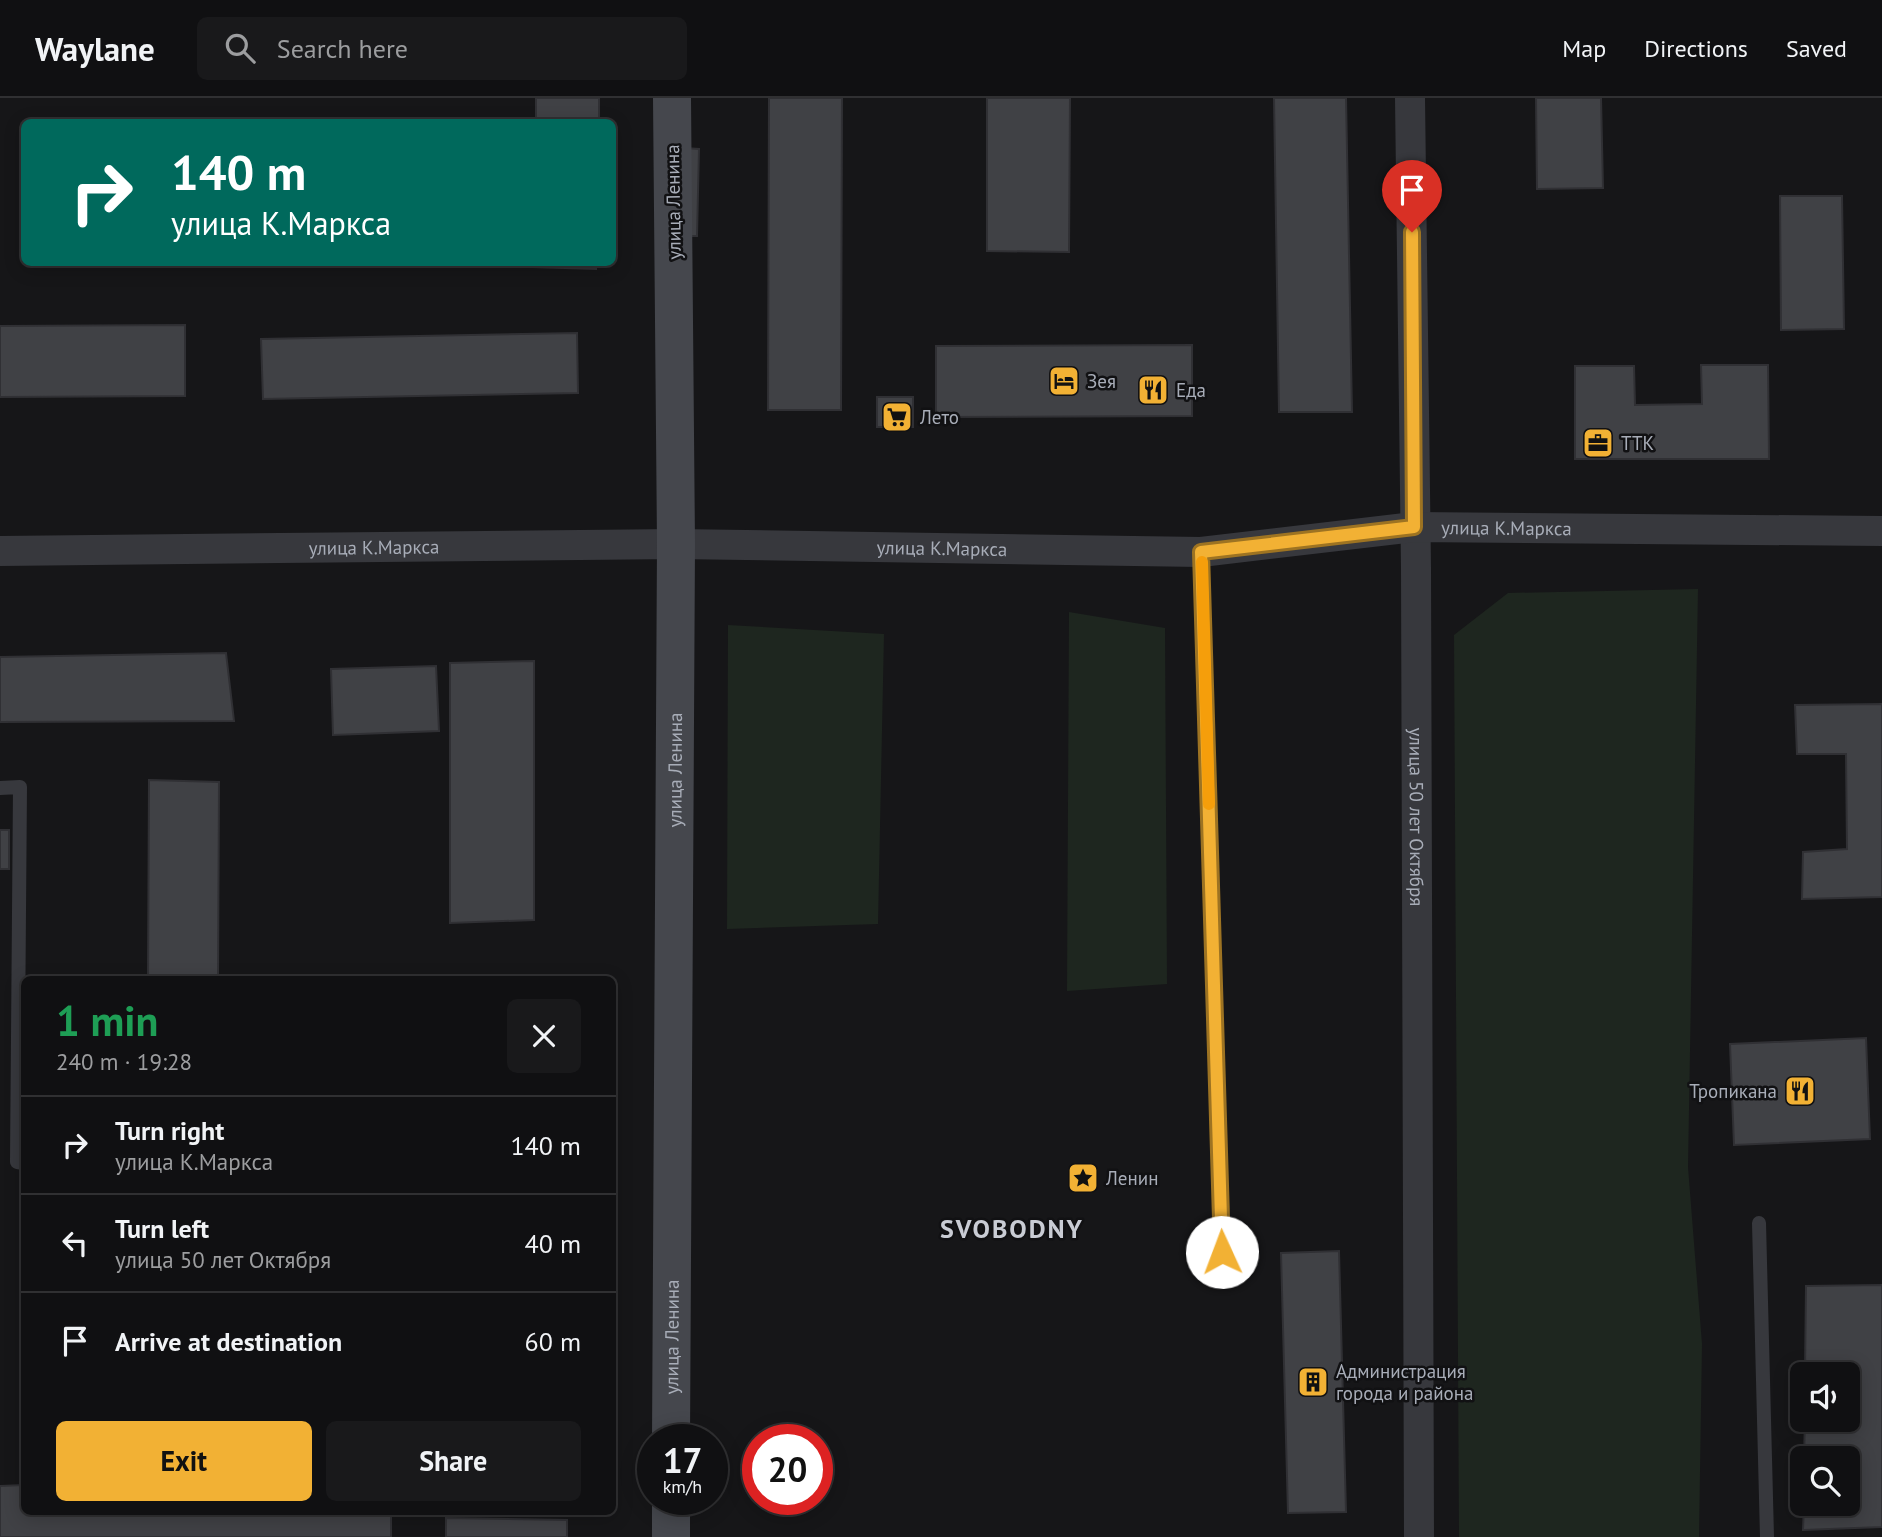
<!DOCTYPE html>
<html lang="en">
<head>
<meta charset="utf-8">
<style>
  :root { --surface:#101012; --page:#19191b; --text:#f1f3f6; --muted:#9c9d9f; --line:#303032; --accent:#f2b134 }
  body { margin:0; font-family:"PT Sans",sans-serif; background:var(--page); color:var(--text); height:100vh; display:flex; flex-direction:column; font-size:26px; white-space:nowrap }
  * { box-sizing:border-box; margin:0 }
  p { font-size:23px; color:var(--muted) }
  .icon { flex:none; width:38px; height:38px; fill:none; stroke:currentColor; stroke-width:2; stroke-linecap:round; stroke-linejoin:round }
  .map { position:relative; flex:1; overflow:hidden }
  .details { position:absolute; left:21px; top:878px; width:595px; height:539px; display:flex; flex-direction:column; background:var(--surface); border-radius:10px; box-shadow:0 4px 18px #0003,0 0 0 2px var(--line) }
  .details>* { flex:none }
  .banner { position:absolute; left:21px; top:21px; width:595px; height:147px; border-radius:10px; box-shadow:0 4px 18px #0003,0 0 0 2px var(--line); background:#00695c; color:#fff; overflow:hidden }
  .controls { position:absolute; left:1790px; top:1264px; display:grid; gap:14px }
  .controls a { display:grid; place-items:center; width:70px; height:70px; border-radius:10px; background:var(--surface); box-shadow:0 4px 18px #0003,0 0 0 2px var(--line); font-size:35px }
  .speed { position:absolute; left:637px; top:1326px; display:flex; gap:14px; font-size:35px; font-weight:700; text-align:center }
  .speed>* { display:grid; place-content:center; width:91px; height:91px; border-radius:50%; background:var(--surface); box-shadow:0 4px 18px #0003,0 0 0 2px var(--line); line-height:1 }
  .speed small { font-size:18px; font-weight:400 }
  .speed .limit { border:10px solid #d22; background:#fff; color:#111 }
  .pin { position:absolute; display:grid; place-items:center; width:60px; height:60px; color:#fff; margin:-72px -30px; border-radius:50% 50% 50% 0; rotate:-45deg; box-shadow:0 0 7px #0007 }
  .pin .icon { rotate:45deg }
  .me { position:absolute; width:77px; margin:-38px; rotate:358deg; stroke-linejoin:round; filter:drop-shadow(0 0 5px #0008) }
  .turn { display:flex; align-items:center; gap:24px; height:147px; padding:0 35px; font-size:32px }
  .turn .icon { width:91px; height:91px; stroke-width:2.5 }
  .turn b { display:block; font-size:49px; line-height:60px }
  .round { display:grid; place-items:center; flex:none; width:74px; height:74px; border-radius:10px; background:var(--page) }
  .headline { display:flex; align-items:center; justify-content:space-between; height:119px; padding:0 35px }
  h1 { font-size:42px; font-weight:800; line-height:52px; color:#1e9e55 }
  .cta { display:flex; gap:14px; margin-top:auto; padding:14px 35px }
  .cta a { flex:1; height:80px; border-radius:10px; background:var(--accent); color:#111; font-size:28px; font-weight:800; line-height:80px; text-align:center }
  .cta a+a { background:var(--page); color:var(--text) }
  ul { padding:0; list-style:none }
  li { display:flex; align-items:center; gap:21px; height:98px; padding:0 35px; border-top:2px solid var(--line) }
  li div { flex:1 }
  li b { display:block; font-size:26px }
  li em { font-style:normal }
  header { display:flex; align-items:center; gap:42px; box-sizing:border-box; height:98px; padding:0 35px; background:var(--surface); border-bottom:2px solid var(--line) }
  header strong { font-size:33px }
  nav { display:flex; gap:38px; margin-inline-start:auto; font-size:24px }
  .search { width:490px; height:63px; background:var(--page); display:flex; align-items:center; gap:18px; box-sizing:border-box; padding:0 24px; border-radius:10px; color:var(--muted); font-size:26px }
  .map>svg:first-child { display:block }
</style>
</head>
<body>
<header>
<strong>Waylane</strong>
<div class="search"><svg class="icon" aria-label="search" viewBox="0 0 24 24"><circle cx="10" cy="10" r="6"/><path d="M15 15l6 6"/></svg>Search here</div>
<nav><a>Map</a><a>Directions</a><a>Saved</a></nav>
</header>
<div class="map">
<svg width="1882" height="1439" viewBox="0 0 1882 1439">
  <rect width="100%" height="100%" fill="#161618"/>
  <path fill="#1e261f" d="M1698,491L1688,1069L1702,1246L1699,1439H1459L1454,537L1508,495Z
    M1069,514L1165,530L1167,886L1067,893Z
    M728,527L884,536L878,826L727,831Z"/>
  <path fill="#404145" stroke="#303034" stroke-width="2" d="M536,0H599V24H536Z
    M769,0H842L841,312H768Z
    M987,0H1070L1069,154L987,153Z
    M1274,0H1346L1352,314H1279Z
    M1536,0H1601L1603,90L1537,91Z
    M684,50L699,51L697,138H682Z
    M1780,98H1842L1844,231L1781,232Z
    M533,164H596V171L533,169Z
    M185,227V298L0,299V228Z
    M577,235L578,295L263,301L261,241Z
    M1192,247V318L936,319V248Z
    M1701,267H1768L1769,361H1575V268H1634L1635,307L1702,306Z
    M877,299H913V329H877Z
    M226,555L234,623L0,624V559Z
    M534,563V822L450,825V565Z
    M436,568L439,633L333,637L331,571Z
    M1882,606V799L1802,801L1803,754L1847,751L1846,656H1797L1795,607Z
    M149,682L219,684L218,882H148Z
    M0,732H9V771H0Z
    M1866,940L1870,1041L1734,1047L1730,946Z
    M1339,1153L1346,1414L1288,1415L1281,1155Z
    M1882,1187V1429L1803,1432L1804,1405H1848V1360H1804L1805,1321H1848V1276H1805L1806,1188Z
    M24,1387V1414H391V1439H0V1388Z
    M446,1420L567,1422V1439H446Z"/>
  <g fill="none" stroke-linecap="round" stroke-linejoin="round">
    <path stroke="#37383d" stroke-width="14" d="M1201,454L1222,1154
      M0,690L20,689L17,1064L24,1065
      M1759,1125L1767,1439"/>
    <g stroke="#37383d" stroke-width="30">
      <path id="s1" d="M1410,0L1416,470L1419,1439"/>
      <path id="s2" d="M0,453L676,446L1201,454L1414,429L1882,433"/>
    </g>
    <g stroke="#45474d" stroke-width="38">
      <path id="s3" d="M671,1342L676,446L672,0"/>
      <path d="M671,1439V1402"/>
    </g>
  </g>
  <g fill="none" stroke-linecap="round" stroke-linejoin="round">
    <g stroke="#9d7322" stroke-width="18">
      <path id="route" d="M1222,1154L1201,454L1414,429L1412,134"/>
    </g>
    <use href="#route" stroke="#f2b134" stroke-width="12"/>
    <path stroke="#f59e0b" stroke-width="12" d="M1202,464L1209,706"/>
  </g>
  <defs>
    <g id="hotel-square" transform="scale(1.575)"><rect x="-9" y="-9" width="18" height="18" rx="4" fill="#f2b134" stroke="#111113"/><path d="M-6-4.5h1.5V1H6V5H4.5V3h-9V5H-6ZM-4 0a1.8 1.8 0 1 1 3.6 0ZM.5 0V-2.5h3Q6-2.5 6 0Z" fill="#111"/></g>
    <g id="restaurant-square" transform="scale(1.575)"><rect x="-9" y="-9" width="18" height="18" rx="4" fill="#f2b134" stroke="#111113"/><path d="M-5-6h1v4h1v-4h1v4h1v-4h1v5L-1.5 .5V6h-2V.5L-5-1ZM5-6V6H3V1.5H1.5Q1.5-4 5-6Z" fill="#111"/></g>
    <g id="supermarket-square" transform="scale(1.575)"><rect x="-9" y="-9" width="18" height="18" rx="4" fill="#f2b134" stroke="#111113"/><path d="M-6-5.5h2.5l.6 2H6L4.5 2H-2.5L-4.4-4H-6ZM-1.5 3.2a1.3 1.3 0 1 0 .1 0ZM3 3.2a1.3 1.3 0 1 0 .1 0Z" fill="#111"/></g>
    <g id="office-square" transform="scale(1.575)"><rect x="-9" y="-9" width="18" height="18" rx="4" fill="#f2b134" stroke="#111113"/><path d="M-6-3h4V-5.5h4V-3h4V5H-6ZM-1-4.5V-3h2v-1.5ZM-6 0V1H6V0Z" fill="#111"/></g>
    <g id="sight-square" transform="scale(1.575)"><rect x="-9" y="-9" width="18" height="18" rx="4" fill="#f2b134" stroke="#111113"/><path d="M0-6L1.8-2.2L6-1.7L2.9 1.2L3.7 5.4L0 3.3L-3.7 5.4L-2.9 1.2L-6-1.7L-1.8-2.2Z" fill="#111"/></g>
    <g id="building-square" transform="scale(1.575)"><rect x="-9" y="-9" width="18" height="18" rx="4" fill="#f2b134" stroke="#111113"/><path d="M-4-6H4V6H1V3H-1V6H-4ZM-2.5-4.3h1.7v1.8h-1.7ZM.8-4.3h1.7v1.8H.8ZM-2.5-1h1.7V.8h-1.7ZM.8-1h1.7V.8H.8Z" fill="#111"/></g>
  </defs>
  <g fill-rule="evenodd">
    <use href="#hotel-square" x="1064" y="283"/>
    <use href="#restaurant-square" x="1153" y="292"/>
    <use href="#supermarket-square" x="897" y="319"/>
    <use href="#office-square" x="1598" y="345"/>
    <use href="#restaurant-square" x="1800" y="993"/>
    <use href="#sight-square" x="1083" y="1080"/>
    <use href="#building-square" x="1313" y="1284"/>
  </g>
  <g text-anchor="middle" stroke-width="5" stroke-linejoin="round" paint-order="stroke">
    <g font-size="19" fill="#a8adb8" stroke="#111113">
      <text transform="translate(673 104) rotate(-91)" y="7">улица Ленина</text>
      <text dy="7" stroke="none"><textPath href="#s2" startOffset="1508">улица К.Маркса</textPath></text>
      <text dy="7" stroke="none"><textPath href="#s2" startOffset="374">улица К.Маркса</textPath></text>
      <text dy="7" stroke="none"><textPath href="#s2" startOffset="942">улица К.Маркса</textPath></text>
      <text dy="7" stroke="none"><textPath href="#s3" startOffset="670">улица Ленина</textPath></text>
      <text dy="7" stroke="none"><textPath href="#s1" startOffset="719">улица 50 лет Октября</textPath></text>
      <text dy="7" stroke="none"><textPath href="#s3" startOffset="103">улица Ленина</textPath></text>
    </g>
    <g font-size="19" fill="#a8adb8" stroke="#111113" text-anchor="start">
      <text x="1087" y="290">Зея</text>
      <text x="1176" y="299">Еда</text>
      <text x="920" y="326">Лето</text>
      <text x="1621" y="352">ТТК</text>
      <text x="1777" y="1000" text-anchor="end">Тропикана</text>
      <text x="1106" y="1087">Ленин</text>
      <text x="1336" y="1280">Администрация<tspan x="1336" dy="22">города и района</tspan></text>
    </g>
    <g font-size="26" font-weight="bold" letter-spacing="2" fill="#c9ccd4" stroke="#111113">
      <text x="1012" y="1140">SVOBODNY</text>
    </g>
  </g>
</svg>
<div class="controls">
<a><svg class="icon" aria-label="sound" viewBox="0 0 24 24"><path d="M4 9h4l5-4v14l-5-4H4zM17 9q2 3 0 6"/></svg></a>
<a><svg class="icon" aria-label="search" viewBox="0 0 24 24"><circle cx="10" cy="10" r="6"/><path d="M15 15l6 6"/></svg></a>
</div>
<div class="speed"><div>17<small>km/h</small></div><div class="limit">20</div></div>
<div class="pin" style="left:1412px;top:134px;background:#d93025"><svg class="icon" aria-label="arrive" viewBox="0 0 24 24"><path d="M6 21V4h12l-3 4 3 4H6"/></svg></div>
<svg class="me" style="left:1222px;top:1154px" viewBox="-20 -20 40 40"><circle r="19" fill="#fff"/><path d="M0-13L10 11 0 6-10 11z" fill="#f2b134"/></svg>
<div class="banner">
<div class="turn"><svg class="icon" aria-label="right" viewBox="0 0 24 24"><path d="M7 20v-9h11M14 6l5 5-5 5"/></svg><div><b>140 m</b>улица К.Маркса</div></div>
</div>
<section class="details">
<div class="headline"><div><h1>1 min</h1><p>240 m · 19:28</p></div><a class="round"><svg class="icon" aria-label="close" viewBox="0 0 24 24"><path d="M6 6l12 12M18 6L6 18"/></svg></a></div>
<ul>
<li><svg class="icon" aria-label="right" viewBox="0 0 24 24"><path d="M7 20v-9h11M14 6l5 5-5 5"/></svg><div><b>Turn right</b><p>улица К.Маркса</p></div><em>140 m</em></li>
<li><svg class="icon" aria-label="left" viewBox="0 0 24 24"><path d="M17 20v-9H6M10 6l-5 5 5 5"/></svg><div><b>Turn left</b><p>улица 50 лет Октября</p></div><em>40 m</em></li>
<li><svg class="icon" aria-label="arrive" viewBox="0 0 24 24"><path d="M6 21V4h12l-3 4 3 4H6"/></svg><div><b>Arrive at destination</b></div><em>60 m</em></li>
</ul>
<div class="cta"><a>Exit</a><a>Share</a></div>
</section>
</div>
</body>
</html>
